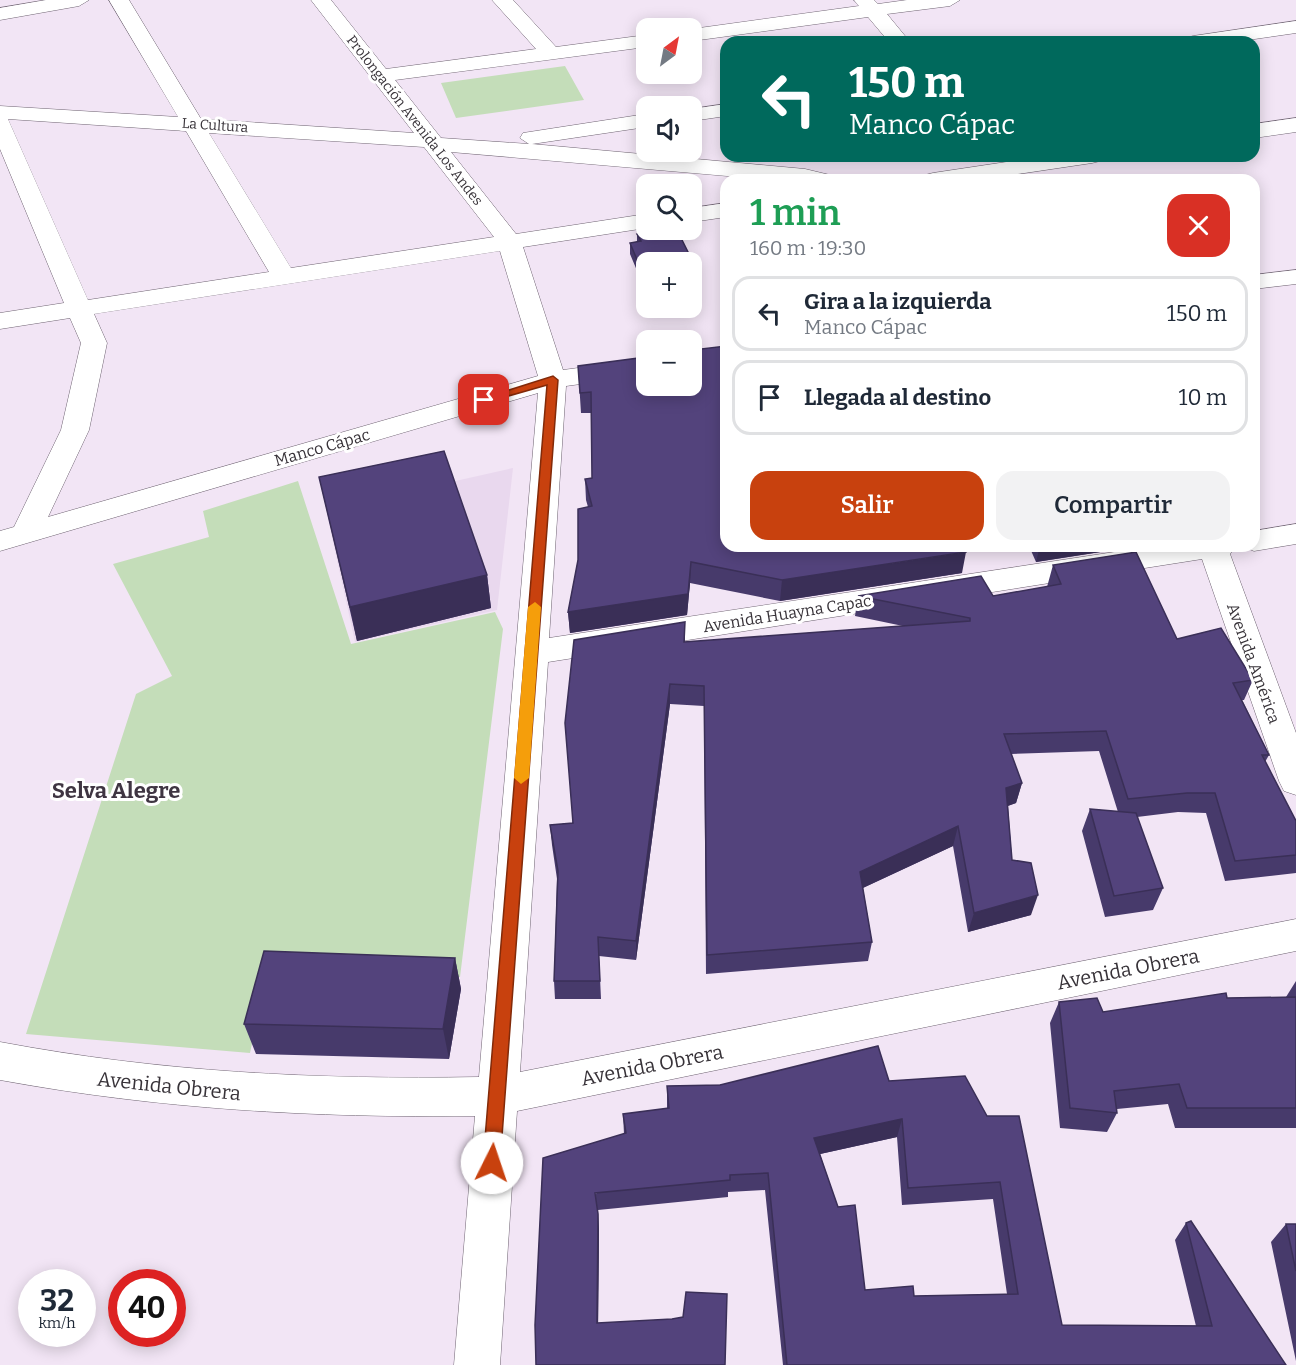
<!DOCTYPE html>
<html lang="es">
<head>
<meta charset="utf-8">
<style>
  :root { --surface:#fff; --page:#f2f2f3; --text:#1f2937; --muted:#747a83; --line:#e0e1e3; --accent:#c8410e }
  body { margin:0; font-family:Bitter,serif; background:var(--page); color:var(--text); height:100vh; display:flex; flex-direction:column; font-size:22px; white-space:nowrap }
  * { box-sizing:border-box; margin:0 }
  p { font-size:20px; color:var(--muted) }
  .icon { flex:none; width:33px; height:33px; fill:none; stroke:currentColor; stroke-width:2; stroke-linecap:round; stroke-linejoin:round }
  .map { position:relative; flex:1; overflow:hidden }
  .drawer { position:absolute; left:720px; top:174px; width:540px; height:378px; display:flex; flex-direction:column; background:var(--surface); border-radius:18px; box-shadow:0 3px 15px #0003 }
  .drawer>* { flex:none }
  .guide { position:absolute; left:720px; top:36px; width:540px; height:126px; border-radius:18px; box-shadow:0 3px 15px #0003; background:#00695c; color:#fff; overflow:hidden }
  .needle { width:39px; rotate:32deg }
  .fabs { position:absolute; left:636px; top:18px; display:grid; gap:12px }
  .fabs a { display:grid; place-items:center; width:66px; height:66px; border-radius:12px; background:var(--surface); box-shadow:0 3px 15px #0003; font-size:30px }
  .speed { position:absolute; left:18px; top:1269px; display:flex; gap:12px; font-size:30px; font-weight:700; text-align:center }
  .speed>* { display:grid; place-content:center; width:78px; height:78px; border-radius:50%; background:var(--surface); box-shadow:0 3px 15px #0003; line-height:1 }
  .speed small { font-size:15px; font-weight:400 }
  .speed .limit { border:9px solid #d22; background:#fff; color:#111 }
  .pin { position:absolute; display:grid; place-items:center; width:51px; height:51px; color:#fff; margin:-26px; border-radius:12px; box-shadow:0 3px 9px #0006 }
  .me { position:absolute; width:66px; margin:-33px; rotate:4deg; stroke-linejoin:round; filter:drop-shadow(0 0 4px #0008) }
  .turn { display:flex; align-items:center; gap:21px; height:126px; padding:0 30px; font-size:27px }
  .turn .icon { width:78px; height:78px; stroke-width:2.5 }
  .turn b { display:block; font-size:42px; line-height:51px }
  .round { display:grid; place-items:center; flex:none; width:63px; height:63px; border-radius:18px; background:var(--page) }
  .head { display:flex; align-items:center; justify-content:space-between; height:102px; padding:0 30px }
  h1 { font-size:36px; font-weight:600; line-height:45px; color:#1e9e55 }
  .cta { display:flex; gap:12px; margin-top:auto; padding:12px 30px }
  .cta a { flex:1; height:69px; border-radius:18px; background:var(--accent); color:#fff; font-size:24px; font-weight:600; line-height:69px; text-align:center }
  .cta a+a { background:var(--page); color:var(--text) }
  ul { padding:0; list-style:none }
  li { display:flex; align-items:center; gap:18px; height:75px; margin:0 12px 9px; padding:0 18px; border:3px solid var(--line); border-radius:18px }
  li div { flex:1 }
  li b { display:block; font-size:22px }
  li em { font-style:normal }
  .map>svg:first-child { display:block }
</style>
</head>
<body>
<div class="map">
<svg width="1296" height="1365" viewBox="0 0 1296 1365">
  <rect width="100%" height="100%" fill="#f2e5f5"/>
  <path fill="#e9d8ee" d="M513,468L497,610L355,642L326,510Z"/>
  <path fill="#c4ddb9" d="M565,66L584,100L456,118L441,83Z
    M298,481L351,644L495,612L503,629L460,977L268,967L250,1053L26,1034L136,694L172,676L113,564L209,537L203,511Z"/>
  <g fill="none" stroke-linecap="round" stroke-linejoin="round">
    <g stroke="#6f6472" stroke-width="1">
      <path id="minor" d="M46,0H89L79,6L0,20V8Z
        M109,0H129L201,119L414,133L311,0H331L386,69L536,49L492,0H513L556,47L646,35V47L395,80L441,138L529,144L520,138L523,133L646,114V127L532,144L805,169L830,175L833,180H774L451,152L516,234L646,214V228L523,247L563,370L646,359V375L566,386L549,638L1154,546H1236L1230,554L1296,733V795L1284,791L1279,781L1202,559L548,662L520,1072L1296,919V951L517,1111L500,1365H454L475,1116C315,1118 158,1109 0,1080V1042C159,1072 318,1080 479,1077L538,393L0,551V531L14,527L61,430L81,343L70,318L0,329V313L64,303L0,149V106L178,117ZM8,119L186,131L269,272L88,300ZM209,133L424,147L494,237L291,268ZM500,251L538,376L48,517L89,430L107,343L94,314Z
        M854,0H874L878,4L907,0H960L950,6L887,14L910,42H889L868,17L692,41V29L859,6Z
        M1296,21V33L1234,42H1183L1186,38L1193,36Z
        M726,104V116L692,121V109Z
        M1296,118V132L1254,138V124Z
        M1047,156H1103L1100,161L1092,163L978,180H922L925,175L933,173Z
        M726,203V217L692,222V208Z
        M1296,270V284L1254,289V275Z
        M1296,524V544L1254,551L1242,546H1254V531Z"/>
    </g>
    <use href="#minor" fill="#fff" fill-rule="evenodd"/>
  </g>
  <path fill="#473a6b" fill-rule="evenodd" d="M672,230L646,262V292L630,254V243L637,242V234Z
    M578,366L726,546L962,573L780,601L690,583L687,615L570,633L568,612L588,507L586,500L585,479L592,478V413H581Z
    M319,477L487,575L491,608L357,641Z
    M1029,546H1139L1036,562Z
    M1053,565L1177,639L1253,680L1244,700H1242L1269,755L1265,762L1296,821V873L1225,881L1206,813L1178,812L1137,817L1163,888L1153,910L1105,917L1082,831L1090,809L1118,812L1099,751L1011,754L1022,783L1016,803L1008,806L1012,860L1031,915L968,932L953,846L863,888L872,942L868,961L706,974L704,706L670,704L636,960L599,956L601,999H555L554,981L557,879L552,845L550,825L572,823L685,622V642L903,626L855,616L858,596H993L1047,587Z
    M455,958L461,989L449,1059L256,1054L244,1024Z
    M1296,981V1128H1175L1168,1104L1117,1109V1113L1107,1132L1060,1128L1050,1023L1059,1002L1103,1012L1227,998L1286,997Z
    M965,1076L1062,1325L1196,1326L1175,1240L1186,1223L1286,1365H783L765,1190L728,1192V1197L598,1210L599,1230L598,1323L725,1365L535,1325L624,1134L623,1114L667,1109V1086L889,1081ZM897,1137L902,1205L993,1199L1007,1294L914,1296L865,1290L820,1154Z
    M1286,1224H1296V1361L1271,1242Z"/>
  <path fill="#3a2f57" d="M690,256V262H684Z
    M1040,546H1139L1036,562Z
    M966,552L962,573L780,601L782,580Z
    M691,562L690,583L687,615L570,633L568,612Z
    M487,575L491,608L357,641L350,607Z
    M670,684V704L636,960V941Z
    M1022,783L1016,803L1001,808L1006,788Z
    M958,826L953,846L856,891L860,872Z
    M1038,895L1031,915L968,932L974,913Z
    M455,958L461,989L449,1059L443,1029Z
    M902,1119L897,1137L811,1156L814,1138Z
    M598,1214L599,1230L598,1338L597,1323Z"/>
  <path fill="#53437c" stroke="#3a2f57" stroke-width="1.5" fill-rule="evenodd" d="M672,230H677L690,256L684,262H646V281L630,243L641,241L637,234Z
    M692,345L693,350L726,346V546H963L966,552L782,580L691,562L688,594L568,612L578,560V509L592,506L585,479L592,478L591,392L580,393L578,366L646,357V355V386H692Z
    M444,451L487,575L350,607L319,477Z
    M1136,552L1177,639L1221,628L1253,680L1233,683L1269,755H1262L1296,821V855L1235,861L1215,793H1187L1128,799L1106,731L1004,734L1022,783L1006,788L1012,860L1031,863L1038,895L974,913L958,826L860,872L872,942L707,955L704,686L670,684L636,941L598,937L600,981H554L558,871L550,825L573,823L565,723L574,640L685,622L684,642L970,621V618L858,596L981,576L993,596L1061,584L1053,565Z
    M1090,809L1136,813L1163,888L1114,896Z
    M264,951L455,958L443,1029L244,1024Z
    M1226,993L1227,998L1296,997V1108H1187L1179,1084L1114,1091L1117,1113L1070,1108L1059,1002L1097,998L1103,1012Z
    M878,1046L889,1081L965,1076L987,1116H1019L1062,1325L1212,1326L1186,1223L1191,1221L1286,1365H787L768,1173L730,1175V1180L595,1193L598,1214L597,1323L672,1319L683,1317L686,1292L727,1294L725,1365H536L535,1325L543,1158L626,1133L623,1114L669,1108L667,1086L720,1085ZM902,1119L908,1188L1000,1182L1018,1294L914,1296L913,1286L865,1290L855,1205L838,1207L814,1138Z
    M1286,1224H1296V1271Z"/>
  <path fill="#c8410e" stroke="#822a09" stroke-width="1.5" d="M553,376L558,380L500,1163L498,1169L492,1171L485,1169L483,1163L547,385L484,403L478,400Z"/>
  <path fill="#f59e0b" d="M535,602L541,607L529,778L521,784L514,778L528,607Z"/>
  <g text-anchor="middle" stroke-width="6" stroke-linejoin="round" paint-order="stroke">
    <g font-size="14" fill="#373238" stroke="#fff">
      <text transform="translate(415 120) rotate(52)" y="5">Prolongación Avenida Los Andes</text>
      <text transform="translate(215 125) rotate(4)" y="5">La Cultura</text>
    </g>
    <g font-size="16" fill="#373238" stroke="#fff">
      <text transform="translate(322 447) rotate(-16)" y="6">Manco Cápac</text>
      <text transform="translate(787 613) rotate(-9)" y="6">Avenida Huayna Capac</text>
      <text transform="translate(1254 663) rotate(70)" y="6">Avenida América</text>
    </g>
    <g font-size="20" fill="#373238" stroke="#fff">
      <text transform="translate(1128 969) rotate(-11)" y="7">Avenida Obrera</text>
      <text transform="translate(652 1065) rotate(-11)" y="7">Avenida Obrera</text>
      <text transform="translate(169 1086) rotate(6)" y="7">Avenida Obrera</text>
    </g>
    <g font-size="22" font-weight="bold" fill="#3f3542" stroke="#fff">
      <text x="116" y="798">Selva Alegre</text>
    </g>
  </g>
</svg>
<div class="fabs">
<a><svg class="needle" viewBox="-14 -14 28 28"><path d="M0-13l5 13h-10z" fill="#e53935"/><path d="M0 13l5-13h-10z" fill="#747a83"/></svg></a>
<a><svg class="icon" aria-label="sound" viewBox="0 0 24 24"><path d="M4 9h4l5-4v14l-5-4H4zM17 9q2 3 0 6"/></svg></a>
<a><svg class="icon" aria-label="search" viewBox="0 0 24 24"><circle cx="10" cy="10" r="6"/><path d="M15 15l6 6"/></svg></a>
<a>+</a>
<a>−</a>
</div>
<div class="speed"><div>32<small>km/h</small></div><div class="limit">40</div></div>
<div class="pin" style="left:484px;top:400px;background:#d93025"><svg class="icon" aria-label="arrive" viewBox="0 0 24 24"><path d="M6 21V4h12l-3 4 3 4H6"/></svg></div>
<svg class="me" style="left:492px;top:1163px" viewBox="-20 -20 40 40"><circle r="19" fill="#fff"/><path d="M0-13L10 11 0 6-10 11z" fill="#c8410e"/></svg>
<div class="guide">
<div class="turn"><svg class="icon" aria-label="left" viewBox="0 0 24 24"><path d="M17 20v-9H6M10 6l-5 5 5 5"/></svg><div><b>150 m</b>Manco Cápac</div></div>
</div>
<section class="drawer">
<div class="head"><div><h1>1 min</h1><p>160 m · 19:30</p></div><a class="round" style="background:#d93025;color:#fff"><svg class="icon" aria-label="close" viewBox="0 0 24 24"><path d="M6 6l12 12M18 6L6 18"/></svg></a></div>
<ul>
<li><svg class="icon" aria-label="left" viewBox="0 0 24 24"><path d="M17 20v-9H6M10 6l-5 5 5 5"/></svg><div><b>Gira a la izquierda</b><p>Manco Cápac</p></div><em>150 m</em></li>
<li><svg class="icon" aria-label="arrive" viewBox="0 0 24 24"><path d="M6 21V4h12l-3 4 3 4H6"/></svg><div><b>Llegada al destino</b></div><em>10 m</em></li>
</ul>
<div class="cta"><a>Salir</a><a>Compartir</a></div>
</section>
</div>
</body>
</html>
